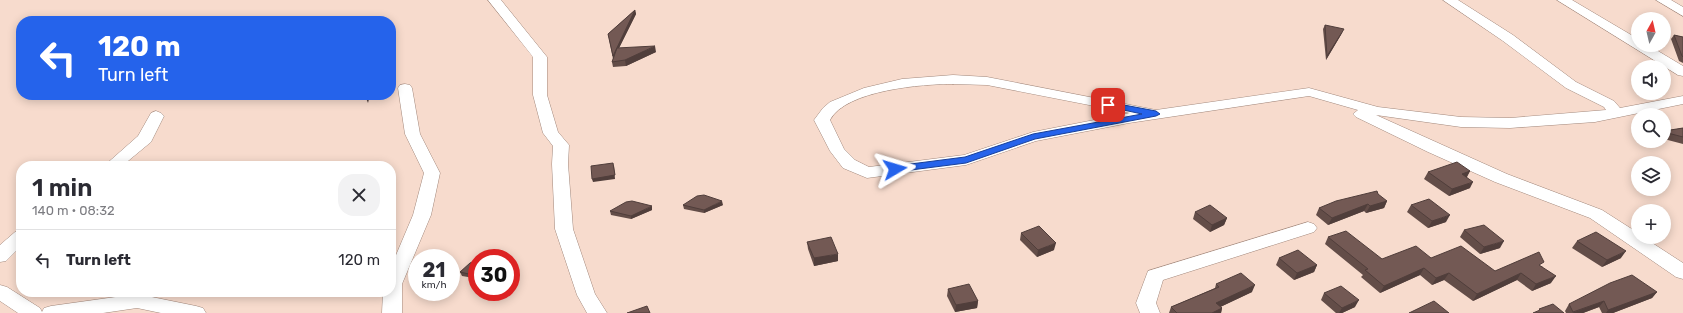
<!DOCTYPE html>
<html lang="en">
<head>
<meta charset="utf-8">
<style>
  :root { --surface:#fff; --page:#f2f2f3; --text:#2b2b33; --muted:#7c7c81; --line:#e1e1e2 }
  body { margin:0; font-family:Rubik,sans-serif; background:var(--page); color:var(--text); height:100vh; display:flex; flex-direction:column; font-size:15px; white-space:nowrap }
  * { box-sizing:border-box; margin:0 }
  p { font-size:13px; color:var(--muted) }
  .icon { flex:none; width:22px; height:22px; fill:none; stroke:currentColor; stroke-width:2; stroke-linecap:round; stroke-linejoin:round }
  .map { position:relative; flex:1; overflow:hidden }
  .panel { position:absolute; left:16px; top:161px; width:380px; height:136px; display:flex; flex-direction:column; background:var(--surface); border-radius:16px; box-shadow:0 2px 10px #0003 }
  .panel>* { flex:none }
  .banner { position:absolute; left:16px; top:16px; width:380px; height:84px; border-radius:16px; box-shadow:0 2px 10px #0003; background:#2563eb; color:#fff; overflow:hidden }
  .needle { width:26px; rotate:8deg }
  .fabs { position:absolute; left:1631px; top:12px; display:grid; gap:8px }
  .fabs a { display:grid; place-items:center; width:40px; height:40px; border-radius:50%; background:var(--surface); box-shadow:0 2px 10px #0003; font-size:20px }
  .speed { position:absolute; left:408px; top:249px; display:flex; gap:8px; font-size:20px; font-weight:700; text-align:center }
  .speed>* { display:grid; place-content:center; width:52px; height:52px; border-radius:50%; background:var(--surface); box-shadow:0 2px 10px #0003; line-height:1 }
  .speed small { font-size:10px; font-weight:400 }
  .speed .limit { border:6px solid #d22; background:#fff; color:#111 }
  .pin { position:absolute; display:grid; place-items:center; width:34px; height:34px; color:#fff; margin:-17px; border-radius:8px; box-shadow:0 2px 6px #0006 }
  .me { position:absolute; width:44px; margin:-22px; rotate:83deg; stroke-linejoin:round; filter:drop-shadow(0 0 3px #0008) }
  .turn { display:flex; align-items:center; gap:14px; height:84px; padding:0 16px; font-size:18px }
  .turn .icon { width:52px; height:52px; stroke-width:2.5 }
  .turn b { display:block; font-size:28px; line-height:34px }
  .round { display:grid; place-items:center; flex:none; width:42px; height:42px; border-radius:16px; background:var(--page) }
  .summary { display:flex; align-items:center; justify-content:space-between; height:68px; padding:0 16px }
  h1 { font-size:24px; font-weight:600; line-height:30px }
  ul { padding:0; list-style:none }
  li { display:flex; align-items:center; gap:12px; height:60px; padding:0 16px; border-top:1px solid var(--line) }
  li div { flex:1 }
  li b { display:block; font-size:15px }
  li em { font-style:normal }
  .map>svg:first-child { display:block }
</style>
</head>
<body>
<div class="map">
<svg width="1683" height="313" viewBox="0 0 1683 313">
  <rect width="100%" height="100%" fill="#f7dbcd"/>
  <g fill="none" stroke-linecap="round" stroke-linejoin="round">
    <g stroke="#a2887c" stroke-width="1">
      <path id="street" d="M488,0H501L547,57V95L558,132L569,145L568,164L573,229L595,294L607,313H587L577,295L555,229L552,164L553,146L543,133L533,95V57Z
        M1443,0H1458L1513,35L1576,82L1614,101L1620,108L1683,96V104L1595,122L1510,128L1461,127L1376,115L1507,174L1602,210L1638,233V237H1643L1683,263V279L1676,277L1590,218L1495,182L1428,152L1356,117L1353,114L1358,110L1309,96L1129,123L1036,141L966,165L867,178L843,168L830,151L814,120L823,108L830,102L864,88L902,79L953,75L987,77L1156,110L1309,88L1378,107L1461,117L1510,118L1606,110L1604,107L1566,88L1503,41ZM953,84L987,85L1130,113L1033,132L964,155L869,167L855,160L844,149L830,120C846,90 923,84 953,84Z
        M1557,0H1572L1638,39V45H1648L1683,66V76L1678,75Z
        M1656,0H1671L1683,7V16Z
        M405,84L410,85L412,88L420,134L440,173L431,215L402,284V313H382L383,292H391V267L413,215L424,173L405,134L398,88L400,85Z
        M156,111L161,113L164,116L151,142L122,166H104L138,136L151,113Z
        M1308,222L1314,224L1317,228L1314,232L1163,280L1156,303L1160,313H1140L1136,303L1148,271Z
        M21,230V246L6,261L0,262V245L15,232Z
        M0,285L7,287L40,308L42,312L44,308L51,306L137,294L196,306L203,308L206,313H161L137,308L103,313H18L0,301Z"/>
    </g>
    <use href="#street" fill="#fff" fill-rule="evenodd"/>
  </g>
  <path fill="#634d48" d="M635,10L636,14L619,48L656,52L626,66L613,67L612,62L613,59L608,34Z
    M1325,25L1342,33L1326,60L1323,29Z
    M1674,35L1683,37V63L1679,61L1671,39Z
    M1683,128V144L1664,139V131Z
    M1470,171L1467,177L1470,188L1449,196L1424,179L1428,172Z
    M1387,201L1384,208L1366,213L1364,211L1328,225L1316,215L1319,208Z
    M683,205H723L704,213L684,209Z
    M1411,205L1446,222L1428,228L1407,212Z
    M652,210L631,219L611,215L610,211Z
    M1195,212L1227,218L1224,225L1210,232L1193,219Z
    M1464,230L1500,248L1480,254L1460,237Z
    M1021,233L1054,250L1037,257L1020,240Z
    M1328,237L1382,259L1431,258L1495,271L1542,266L1551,283L1532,291L1517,280L1473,301L1444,280L1432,285L1420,275L1380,293L1361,277L1363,275L1325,244Z
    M1577,241L1621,258L1602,267L1572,248Z
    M807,242L838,261L814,266L808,249Z
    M1279,258L1317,265L1314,272L1294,280L1276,265Z
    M477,260V278H474L462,276L460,272Z
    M1216,284L1252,292L1220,307L1222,308L1221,313H1169L1171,307L1215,288Z
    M948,289L978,301L977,308L955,312L947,296Z
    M1657,292L1652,298L1613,313H1602L1599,307L1583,313H1566L1565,311L1569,304Z
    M1324,293L1355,307L1342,313H1336L1321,300Z"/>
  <path fill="#503e3b" d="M635,10L636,14L613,60V56Z
    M1344,29L1342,33L1326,60L1327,56Z
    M655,46L656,52L626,66L625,60Z
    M367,95H370L368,103L366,98Z
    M614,166L615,179L593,182L592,179Z
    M1470,171L1466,178L1462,174Z
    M1473,182L1470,188L1449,196L1452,189Z
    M722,201L723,205L704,213V210Z
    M1387,201L1384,208L1366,213L1370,206Z
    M1368,204L1364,211L1328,225L1332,218Z
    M652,206V210L631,219V216Z
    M1450,215L1446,222L1428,228L1432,221Z
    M1227,218L1224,225L1210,232L1212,225Z
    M1504,241L1500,248L1480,254L1484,247Z
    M1056,243L1054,250L1037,257L1038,250Z
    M1626,251L1621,258L1602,267L1607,260Z
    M838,254V261L814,266V258Z
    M1317,265L1314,272L1294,280L1297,273Z
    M1424,268L1420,275L1380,293L1384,286Z
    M1449,273L1444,280L1432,285L1436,278Z
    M1521,273L1517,280L1473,301L1477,294Z
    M477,274V278H474L473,275Z
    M1556,276L1551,283L1532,291L1536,284Z
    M1255,285L1252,292L1214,310L1216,303Z
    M1657,292L1652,298L1613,313H1606L1608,310Z
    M1359,300L1355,307L1342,313H1339L1342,308Z
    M978,301L977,308L955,312L956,305Z
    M1604,301L1599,307L1583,313H1572Z
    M1222,308L1221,313H1212Z"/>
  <path fill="#735954" stroke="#503e3b" d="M635,10L613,56L608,34Z
    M1325,25L1344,29L1327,56Z
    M1674,35L1683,37V57L1682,56Z
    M655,46L625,60L612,62L617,48Z
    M1683,128V137L1664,132V131Z
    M1457,162L1470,171L1462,174L1473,182L1452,189L1428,172Z
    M613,163L615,175L592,179L591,166Z
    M1377,191L1378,194L1387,201L1370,206L1368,204L1332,218L1319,208L1336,201Z
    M704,195L722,201L704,210L683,205L697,196Z
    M1429,199L1450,215L1432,221L1411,205Z
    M632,201L652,206L631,216L610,211L626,202Z
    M1210,205L1227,218L1212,225L1195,212Z
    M1484,225L1504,241L1484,247L1464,230Z
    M1039,226L1056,243L1038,250L1021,233Z
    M1346,231L1382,259L1416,246L1431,258L1461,246L1495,271L1539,252L1544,262L1539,265L1556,276L1536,284L1521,273L1477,294L1449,273L1436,278L1424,268L1384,286L1365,270L1368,269L1328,237Z
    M1596,232L1626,251L1607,260L1577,241Z
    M831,237L838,254L814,258L807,242Z
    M1298,250L1317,265L1297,273L1279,258Z
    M477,260V274L473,275L460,272L470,263Z
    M1241,273L1255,285L1216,303L1222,308L1212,313H1177L1171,307L1219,287L1216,284Z
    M1632,275L1657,292L1608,310L1604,301L1573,312L1569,304L1610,283Z
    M969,284L978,301L956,305L948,289Z
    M1341,286L1359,300L1342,308L1324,293Z
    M1434,301L1449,313H1409Z
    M1553,304L1564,313H1533L1540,310L1539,309Z
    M647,306L650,313H627Z"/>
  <path fill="#2563eb" stroke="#184099" d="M1108,102L1156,111L1160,114L1156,116L1035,139L966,163L895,172L891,169L895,166L965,157L1033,134L1142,114L1105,106L1104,105Z"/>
</svg>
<div class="fabs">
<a><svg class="needle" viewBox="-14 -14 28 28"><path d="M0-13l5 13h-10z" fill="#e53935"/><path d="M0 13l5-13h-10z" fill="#7c7c81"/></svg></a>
<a><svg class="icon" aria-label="sound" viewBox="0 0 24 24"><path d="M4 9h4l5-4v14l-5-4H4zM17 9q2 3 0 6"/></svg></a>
<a><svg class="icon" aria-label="search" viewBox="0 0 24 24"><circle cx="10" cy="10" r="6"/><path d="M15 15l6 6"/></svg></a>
<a><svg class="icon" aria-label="layers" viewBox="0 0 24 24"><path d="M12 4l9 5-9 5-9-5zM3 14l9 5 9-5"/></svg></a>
<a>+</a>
</div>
<div class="speed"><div>21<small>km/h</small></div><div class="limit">30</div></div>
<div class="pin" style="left:1108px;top:105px;background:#d93025"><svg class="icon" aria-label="arrive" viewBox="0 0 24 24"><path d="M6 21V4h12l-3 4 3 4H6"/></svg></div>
<svg class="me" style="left:895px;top:169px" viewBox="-20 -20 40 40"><path d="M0-17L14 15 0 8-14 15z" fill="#2563eb" stroke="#fff" stroke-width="4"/></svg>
<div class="banner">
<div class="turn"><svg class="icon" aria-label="left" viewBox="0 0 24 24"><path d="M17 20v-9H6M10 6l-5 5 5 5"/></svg><div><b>120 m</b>Turn left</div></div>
</div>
<section class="panel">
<div class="summary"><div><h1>1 min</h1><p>140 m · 08:32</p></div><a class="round"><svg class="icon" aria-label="close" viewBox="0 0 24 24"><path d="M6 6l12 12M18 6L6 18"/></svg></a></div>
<ul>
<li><svg class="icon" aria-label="left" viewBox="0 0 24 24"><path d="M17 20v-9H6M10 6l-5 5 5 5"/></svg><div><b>Turn left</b></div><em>120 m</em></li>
</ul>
</section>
</div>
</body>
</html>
